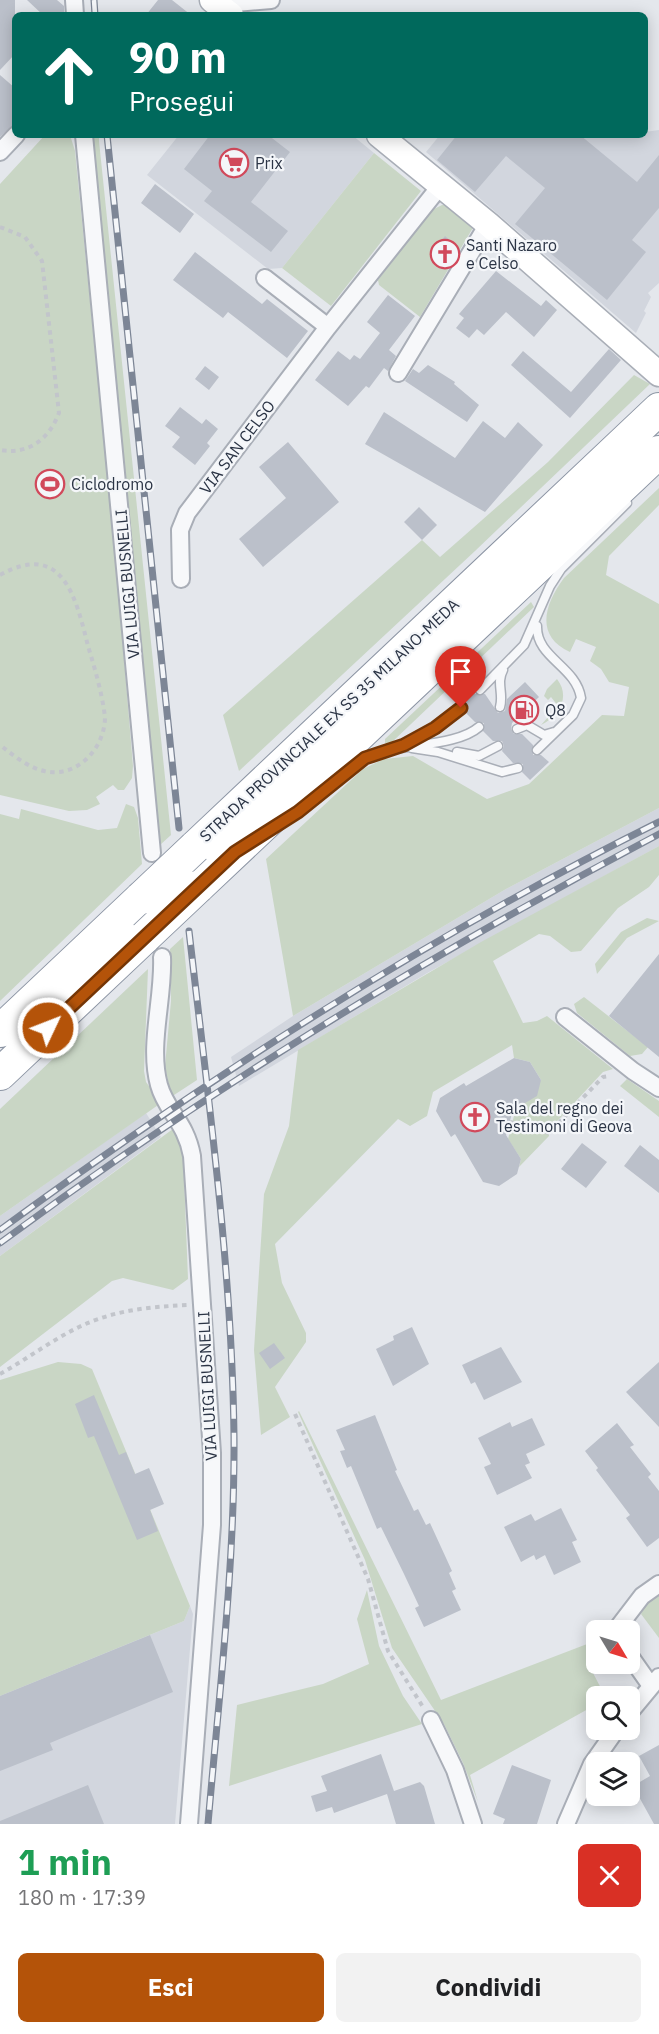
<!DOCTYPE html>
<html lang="it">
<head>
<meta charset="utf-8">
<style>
  :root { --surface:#fff; --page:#f2f2f2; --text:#202124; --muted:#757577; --accent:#b45309 }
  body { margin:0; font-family:"IBM Plex Sans",sans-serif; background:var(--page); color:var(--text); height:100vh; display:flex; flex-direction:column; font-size:22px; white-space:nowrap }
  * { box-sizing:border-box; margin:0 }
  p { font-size:20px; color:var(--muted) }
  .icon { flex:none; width:33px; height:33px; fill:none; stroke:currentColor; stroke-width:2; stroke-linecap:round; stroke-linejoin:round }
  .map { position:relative; height:1824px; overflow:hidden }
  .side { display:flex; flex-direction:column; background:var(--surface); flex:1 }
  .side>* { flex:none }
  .hud { position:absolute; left:12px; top:12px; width:636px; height:126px; border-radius:9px; box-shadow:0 3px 15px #0003; background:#00695c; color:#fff; overflow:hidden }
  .needle { width:39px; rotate:128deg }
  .controls { position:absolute; left:586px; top:1620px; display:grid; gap:12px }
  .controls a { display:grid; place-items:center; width:54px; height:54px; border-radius:9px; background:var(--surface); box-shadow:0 3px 15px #0003; font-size:30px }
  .pin { position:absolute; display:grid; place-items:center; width:51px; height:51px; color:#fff; margin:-62px -26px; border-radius:50% 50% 50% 0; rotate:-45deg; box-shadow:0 0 6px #0007 }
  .pin .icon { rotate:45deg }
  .me { position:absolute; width:66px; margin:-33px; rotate:47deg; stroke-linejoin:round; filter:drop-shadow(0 0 4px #0008) }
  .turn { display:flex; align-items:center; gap:21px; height:126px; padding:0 18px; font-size:27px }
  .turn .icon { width:78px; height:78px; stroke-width:2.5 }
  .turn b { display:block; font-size:42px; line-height:51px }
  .round { display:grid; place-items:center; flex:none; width:63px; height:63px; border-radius:9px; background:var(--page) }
  .summary { display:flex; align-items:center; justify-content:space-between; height:102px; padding:0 18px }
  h1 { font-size:36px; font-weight:800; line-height:45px; color:#1e9e55 }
  .primary-button { display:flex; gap:12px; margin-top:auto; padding:12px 18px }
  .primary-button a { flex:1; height:69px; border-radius:9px; background:var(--accent); color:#fff; font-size:24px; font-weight:800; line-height:69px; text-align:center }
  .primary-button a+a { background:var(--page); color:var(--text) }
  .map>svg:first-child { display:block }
</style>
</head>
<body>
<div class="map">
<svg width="659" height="1824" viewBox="0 0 659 1824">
  <rect width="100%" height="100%" fill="#e4e7ec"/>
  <path fill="#d2d6de" d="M659,130V283L648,293L651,297L644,311L646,313L636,333L426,152L440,135H645V132Z
    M179,135H352L374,153L282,268L268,269L147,175Z
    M659,808V846L429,972L239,1086L231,1057L293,1016L506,889Z
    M146,1113L161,1137L0,1256V1216Z
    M190,1606L193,1614L175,1824H0V1696L184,1621Z"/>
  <path fill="#c9d6c5" d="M45,135H70L75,151L115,551L133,766L132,778L124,790H118L113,785L96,797L100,804L87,810L69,811L0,795V184Z
    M92,135H99V141L171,835L160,845Z
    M374,153L421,191L331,306L282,268Z
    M442,205H449L474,226L420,317L379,285L378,280L432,210Z
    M634,375L650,384L475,551L239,771L223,715L422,540L440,557L548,462Z
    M659,488V505L609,556L606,575L659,604V808L506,889L293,1016L266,859L363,769L384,759L413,756L487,799L529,784L602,715L624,716L629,687L609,682L601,669L590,661L596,647L576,639L570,652C535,636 544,605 564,578Z
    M531,602L534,607L390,744L385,743V739Z
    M557,679C571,697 559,716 541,725L558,706L551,697L548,700L544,696L547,689Z
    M126,804L134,807L138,818L142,864L0,1001V814L19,819L21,809L98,830L117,828Z
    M659,846V875L649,887L618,908L581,951L571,952L550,936L539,934L493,961L523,1023L537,1021L547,1016L613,1069L603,1072L549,1130V1136L519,1167L521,1159L508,1139L516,1108L541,1080L530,1062L514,1058L512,1045L433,1092L427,1116L410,1126L398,1119L275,1244L282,1283L306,1333V1342L275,1387L290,1417L261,1435L254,1350L264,1194L289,1126L298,1050L481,942Z
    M647,918L659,921L627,938L597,974L595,964L621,932Z
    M183,937L197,1080L171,1097L165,1066L171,1001L170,949Z
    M148,969L144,1071L146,1082L161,1103L0,1216V1109Z
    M584,997L648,1047L642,1054L630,1056L577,1013L574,1004Z
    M627,1079L659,1101V1117L620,1086Z
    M177,1126L183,1151L188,1279L173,1290L123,1278L112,1281L0,1367V1256Z
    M58,1362L81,1364L92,1369L190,1606L184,1621L0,1696V1380Z
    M299,1411L441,1700L595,1641L597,1664H608L593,1673L605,1696H597V1704L470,1775L478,1802L463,1763L444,1724L392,1648L365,1560L298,1412Z
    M367,1590L379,1646L403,1696L422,1724L229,1786L237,1705L323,1684L369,1664L357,1619Z
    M659,1594V1638L641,1614L648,1600Z"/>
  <path fill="#bbc0ca" d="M0,0H15V54L0,70Z
    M27,0H57L64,6V15H43Z
    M158,0H172L191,15H146Z
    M0,75L15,88V124L0,137Z
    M210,135H268L290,152L251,202L288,231L271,252L204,201L212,191L184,169Z
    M457,135H580L637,182L659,155V208L632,240L646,252L607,300L515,224L545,188L506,156L475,192L437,160Z
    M155,184L194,214L180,233L141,203Z
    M445,236L460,249L449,263L441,264L434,259V250Z
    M195,252L262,304L267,299L308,331L287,358L228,312L223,318L173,280Z
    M496,271L541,306L546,300L557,310L534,337L506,312L484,335L477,329L469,338L456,328L464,318L459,314Z
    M388,295L415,316L389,350L396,356L388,371L384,368L369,388L366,386L348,406L315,380L338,351L350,360L354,355L360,359L380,333L367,322Z
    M609,349L621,360L570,418L511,365L523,351L571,392Z
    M428,365L455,382L454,384L479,405L467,422L405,381L413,369L419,373Z
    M205,366L219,377L209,390L195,379Z
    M180,407L202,424L206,419L218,429L207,443L210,446L195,465L172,447L180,437L165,426Z
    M384,412L455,458L483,421L505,438L518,422L543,445L485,512L365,444Z
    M288,442L339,502L263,567L239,539L286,498L259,467Z
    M419,507L437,525L422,540L404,522Z
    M472,681L476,685L475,694H485L498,713L505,711L507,699L525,682L539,697L512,723L511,729L514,734H522L533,745V755H541L549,762L530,780L522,772L523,764L513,763L502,751L504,746L502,741H493L483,731L484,723L475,722L465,712L466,704L457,703L453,699Z
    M659,954V1057L609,1016Z
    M514,1058L530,1062L541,1080L537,1096L513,1110L506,1135L521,1159L517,1174L499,1186L483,1182L455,1134L451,1137L436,1111L440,1098L464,1083L466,1086Z
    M582,1143L607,1162L586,1188L561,1169Z
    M640,1145L659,1160V1193L624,1166Z
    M412,1327L429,1364L393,1386L376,1349L394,1340L393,1336Z
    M274,1343L285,1358L270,1369L259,1353Z
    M501,1347L522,1382L484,1400L475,1382L471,1384L462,1365Z
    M659,1362V1427L626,1392Z
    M94,1395L119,1455L126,1452L135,1474L149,1468L164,1504L150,1510L158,1531L137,1540L94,1436L88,1438L75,1404Z
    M375,1415L397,1470L395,1471L414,1511L418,1509L426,1525L430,1523L452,1571L449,1573L456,1589L452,1591L461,1610L424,1627L415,1608L419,1606L404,1574L381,1527L377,1529L351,1466L347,1468L340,1451L345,1450L336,1430Z
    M532,1418L545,1445L526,1454L530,1463L525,1465L532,1478L497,1495L484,1467L491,1464L478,1438L510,1422L512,1427Z
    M617,1423L634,1445L630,1447L651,1474L648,1477L659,1491V1538L647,1547L626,1518L630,1515L596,1470L598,1468L585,1451Z
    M561,1508L577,1540L572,1542L581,1562L554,1575L545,1555L536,1560L534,1555L521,1562L504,1527L531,1514L535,1521Z
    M150,1635L173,1692L50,1743L53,1750L0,1771V1696Z
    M659,1745V1824H654L633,1786L650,1776L639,1756Z
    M381,1754L394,1791L420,1782L424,1786L435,1824H396L387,1794L334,1813L332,1807L316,1812L311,1796L327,1791L321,1776Z
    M512,1765L551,1780L537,1824H503L505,1819L493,1814Z
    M88,1785L104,1824H0V1821Z"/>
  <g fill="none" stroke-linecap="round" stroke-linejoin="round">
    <g stroke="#a9aeb7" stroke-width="11">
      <path id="lane" d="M537,626C536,658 576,666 581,698L573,715L537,750
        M480,690L524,645L550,586L561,569L627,503
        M500,707C504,694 496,683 503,670
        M517,729L527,725L544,735L554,732
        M408,743L435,728L461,708
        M412,748L438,752L502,772L518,768
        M457,752L479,756L498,746
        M304,808C325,792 344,767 369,756C401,743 456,747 479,727"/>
    </g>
    <g stroke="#a9aeb7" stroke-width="20">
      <path id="street" d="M74,0L75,15
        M236,3L271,0
        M84,135L152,853
        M0,152L16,135
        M265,278L328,327
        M398,373L488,224
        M181,579L180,530L187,513L328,327L441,185
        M162,957C164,998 148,1045 159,1085C166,1111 186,1122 192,1156L212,1453V1525L189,1824
        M565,1017L633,1071L659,1088
        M616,1630L642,1596L659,1584
        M630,1656L651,1686
        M630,1712L659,1677
        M431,1720L455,1770L473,1824
        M566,1824L592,1764L616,1730"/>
    </g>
    <g stroke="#a9aeb7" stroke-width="27">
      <path id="secondary" d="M212,0L231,15
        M379,135L488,224L659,374"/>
    </g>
    <g stroke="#8b94a3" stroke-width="34">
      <path id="highway" d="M195,847L659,409
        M198,887L659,452
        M0,1031L141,898
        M0,1074L145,937"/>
    </g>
    <path stroke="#c2c5cb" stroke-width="4" stroke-dasharray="4.5 4.5" stroke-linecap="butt" d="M0,227L25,237L42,261L59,413C49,439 29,455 0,450
      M0,575C63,540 76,598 88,646C95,669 102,693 105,717C105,748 77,779 44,771C27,767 13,755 0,745
      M510,1122L549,1133L603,1077L610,1076
      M0,1374C27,1359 52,1340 79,1327C114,1310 149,1307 187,1305
      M295,1414L368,1579L388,1651L423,1707"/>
    <use href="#lane" stroke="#f7f8fa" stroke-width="8"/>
    <use href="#street" stroke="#f7f8fa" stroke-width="16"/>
    <use href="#secondary" stroke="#fff" stroke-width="24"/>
    <use href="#highway" stroke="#fff" stroke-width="32"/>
    <g stroke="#7d8696" stroke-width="7">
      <path id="rail" d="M94,0L95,15
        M107,135L179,828
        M189,931C208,1098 232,1267 234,1436C235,1565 219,1695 208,1824
        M0,1230C209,1077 427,937 659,822
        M0,1243C209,1089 429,955 659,834"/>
    </g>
    <use href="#rail" stroke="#f4f6f9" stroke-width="4.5" stroke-dasharray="14" stroke-linecap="butt"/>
    <g stroke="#8b94a3" stroke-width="34" stroke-linecap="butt">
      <path id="highway-bridge" d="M141,898L195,847
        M145,937L198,887"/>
    </g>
    <use href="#highway-bridge" stroke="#fff" stroke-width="32"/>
  </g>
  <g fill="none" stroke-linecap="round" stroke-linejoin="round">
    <g stroke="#753606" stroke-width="15">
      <path id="route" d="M48,1028L235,852L298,812L365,758L404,745L435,728L461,708"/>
    </g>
    <use href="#route" stroke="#b45309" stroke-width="10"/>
  </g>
  <defs>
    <g id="supermarket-ring" transform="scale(1.5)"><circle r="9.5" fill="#f4f6f9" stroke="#d1495b" stroke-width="1.5"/><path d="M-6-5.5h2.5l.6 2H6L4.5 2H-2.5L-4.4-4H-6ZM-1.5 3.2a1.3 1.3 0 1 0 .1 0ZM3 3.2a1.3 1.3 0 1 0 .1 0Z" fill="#d1495b"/></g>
    <g id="church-ring" transform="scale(1.5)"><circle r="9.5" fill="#f4f6f9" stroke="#d1495b" stroke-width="1.5"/><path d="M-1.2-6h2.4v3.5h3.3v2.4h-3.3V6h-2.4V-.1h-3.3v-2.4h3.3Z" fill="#d1495b"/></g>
    <g id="stadium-ring" transform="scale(1.5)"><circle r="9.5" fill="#f4f6f9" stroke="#d1495b" stroke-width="1.5"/><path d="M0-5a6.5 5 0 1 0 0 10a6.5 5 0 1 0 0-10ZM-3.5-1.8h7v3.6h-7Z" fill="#d1495b"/></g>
    <g id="fuel-ring" transform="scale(1.5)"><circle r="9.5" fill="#f4f6f9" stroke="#d1495b" stroke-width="1.5"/><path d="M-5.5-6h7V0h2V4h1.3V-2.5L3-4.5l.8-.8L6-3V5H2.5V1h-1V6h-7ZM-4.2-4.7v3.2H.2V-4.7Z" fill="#d1495b"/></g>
  </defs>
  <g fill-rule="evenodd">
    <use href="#supermarket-ring" x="234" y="163"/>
    <use href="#church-ring" x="445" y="254"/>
    <use href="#stadium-ring" x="50" y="484"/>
    <use href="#fuel-ring" x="524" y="710"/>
    <use href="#church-ring" x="475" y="1117"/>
  </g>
  <g text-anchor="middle" stroke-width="4.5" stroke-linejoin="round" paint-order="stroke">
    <g font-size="16" fill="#2b3445" stroke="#f4f6f9" text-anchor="start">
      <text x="255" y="169">Prix</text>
      <text x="466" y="251">Santi Nazaro<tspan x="466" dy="18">e Celso</tspan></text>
      <text x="71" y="490">Ciclodromo</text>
      <text x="545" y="716">Q8</text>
      <text x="496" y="1114">Sala del regno dei<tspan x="496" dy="18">Testimoni di Geova</tspan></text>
    </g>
    <g font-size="16" fill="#2b3445" stroke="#f4f6f9">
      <text transform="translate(237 447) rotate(-53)" y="6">VIA SAN CELSO</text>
      <text transform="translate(127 584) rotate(-95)" y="6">VIA LUIGI BUSNELLI</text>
      <text transform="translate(329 720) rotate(-43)" y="6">STRADA PROVINCIALE EX SS 35 MILANO-MEDA</text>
      <text transform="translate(207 1386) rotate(-93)" y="6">VIA LUIGI BUSNELLI</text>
    </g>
  </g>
</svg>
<div class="controls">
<a><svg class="needle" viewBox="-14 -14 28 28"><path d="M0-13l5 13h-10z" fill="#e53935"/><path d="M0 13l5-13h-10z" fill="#757577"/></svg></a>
<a><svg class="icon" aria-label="search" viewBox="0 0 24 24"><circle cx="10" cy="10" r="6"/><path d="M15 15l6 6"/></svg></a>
<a><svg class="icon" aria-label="layers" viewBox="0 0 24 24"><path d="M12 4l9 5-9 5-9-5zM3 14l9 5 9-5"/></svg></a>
</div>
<div class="pin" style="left:461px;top:708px;background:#d93025"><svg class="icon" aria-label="arrive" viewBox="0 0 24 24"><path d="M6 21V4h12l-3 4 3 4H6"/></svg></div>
<svg class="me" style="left:48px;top:1028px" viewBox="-20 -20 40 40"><circle r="17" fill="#b45309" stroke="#fff" stroke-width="3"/><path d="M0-11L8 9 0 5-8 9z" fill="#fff"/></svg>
<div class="hud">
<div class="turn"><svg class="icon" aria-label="ahead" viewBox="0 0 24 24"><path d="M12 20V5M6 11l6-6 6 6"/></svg><div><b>90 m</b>Prosegui</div></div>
</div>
</div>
<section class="side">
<div class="summary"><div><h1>1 min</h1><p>180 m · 17:39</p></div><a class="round" style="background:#d93025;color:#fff"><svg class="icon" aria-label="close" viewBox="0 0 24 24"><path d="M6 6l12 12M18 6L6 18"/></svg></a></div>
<div class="primary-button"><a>Esci</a><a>Condividi</a></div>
</section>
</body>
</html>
